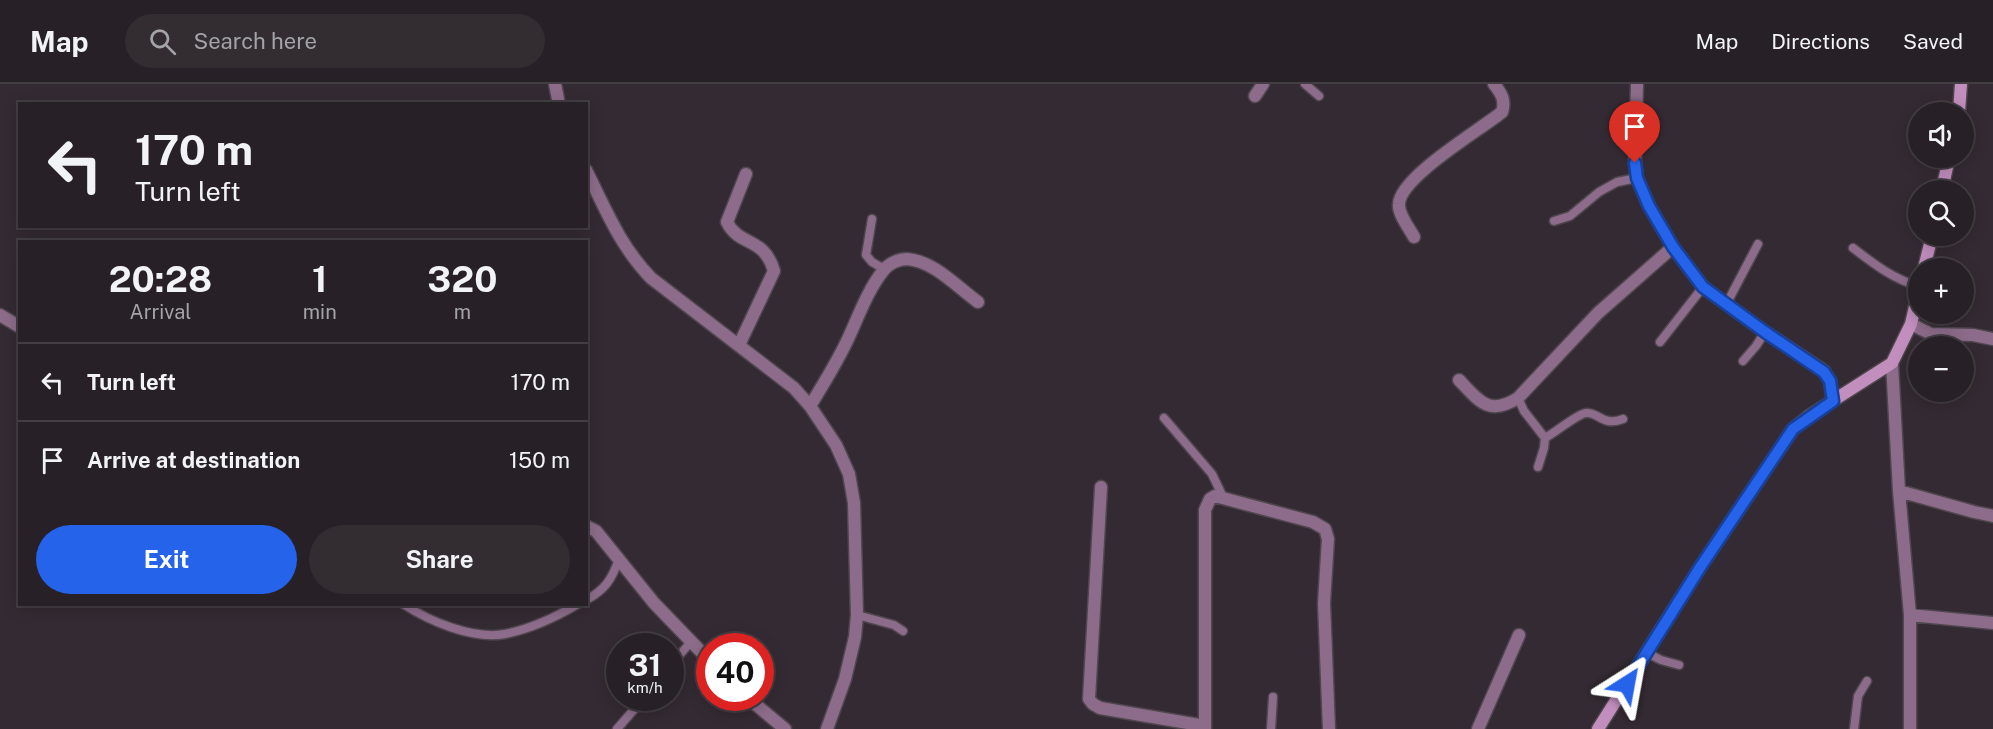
<!DOCTYPE html>
<html lang="en">
<head>
<meta charset="utf-8">
<style>
  :root { --surface:#272026; --page:#332d32; --text:#f1f3f6; --muted:#a4a3a7; --line:#433e43; --accent:#2563eb }
  body { margin:0; font-family:"Public Sans",sans-serif; background:var(--page); color:var(--text); height:100vh; display:flex; flex-direction:column; font-size:22px; white-space:nowrap }
  * { box-sizing:border-box; margin:0 }
  p { font-size:20px; color:var(--muted) }
  .icon { flex:none; width:33px; height:33px; fill:none; stroke:currentColor; stroke-width:2; stroke-linecap:round; stroke-linejoin:round }
  .map { position:relative; flex:1; overflow:hidden }
  .details { position:absolute; left:18px; top:156px; width:570px; height:366px; display:flex; flex-direction:column; background:var(--surface); border-radius:0px; box-shadow:0 3px 15px #0003,0 0 0 2px var(--line) }
  .details>* { flex:none }
  .hud { position:absolute; left:18px; top:18px; width:570px; height:126px; border-radius:0px; box-shadow:0 3px 15px #0003,0 0 0 2px var(--line); background:#272026; color:var(--text); overflow:hidden }
  .buttons { position:absolute; left:1908px; top:18px; display:grid; gap:12px }
  .buttons a { display:grid; place-items:center; width:66px; height:66px; border-radius:50%; background:var(--surface); box-shadow:0 3px 15px #0003,0 0 0 2px var(--line); font-size:30px }
  .speed { position:absolute; left:606px; top:549px; display:flex; gap:12px; font-size:30px; font-weight:700; text-align:center }
  .speed>* { display:grid; place-content:center; width:78px; height:78px; border-radius:50%; background:var(--surface); box-shadow:0 3px 15px #0003,0 0 0 2px var(--line); line-height:1 }
  .speed small { font-size:15px; font-weight:400 }
  .speed .limit { border:9px solid #d22; background:#fff; color:#111 }
  .pin { position:absolute; display:grid; place-items:center; width:51px; height:51px; color:#fff; margin:-62px -26px; border-radius:50% 50% 50% 0; rotate:-45deg; box-shadow:0 0 6px #0007 }
  .pin .icon { rotate:45deg }
  .me { position:absolute; width:66px; margin:-33px; rotate:34deg; stroke-linejoin:round; filter:drop-shadow(0 0 4px #0008) }
  .turn { display:flex; align-items:center; gap:21px; height:126px; padding:0 18px; font-size:27px }
  .turn .icon { width:78px; height:78px; stroke-width:2.5 }
  .turn b { display:block; font-size:42px; line-height:51px }
  .eta { display:flex; justify-content:space-evenly; align-items:center; height:102px; text-align:center }
  .eta b { font-size:36px; font-weight:700; line-height:42px }
  .primary-button { display:flex; gap:12px; margin-top:auto; padding:12px 18px }
  .primary-button a { flex:1; height:69px; border-radius:36px; background:var(--accent); color:#fff; font-size:24px; font-weight:700; line-height:69px; text-align:center }
  .primary-button a+a { background:var(--page); color:var(--text) }
  ul { padding:0; list-style:none }
  li { display:flex; align-items:center; gap:18px; height:78px; padding:0 18px; border-top:2px solid var(--line) }
  li div { flex:1 }
  li b { display:block; font-size:22px }
  li em { font-style:normal }
  header { display:flex; align-items:center; gap:36px; box-sizing:border-box; height:84px; padding:0 30px; background:var(--surface); border-bottom:2px solid var(--line) }
  header strong { font-size:28px }
  nav { display:flex; gap:33px; margin-inline-start:auto; font-size:21px }
  .search { width:420px; height:54px; background:var(--page); display:flex; align-items:center; gap:15px; box-sizing:border-box; padding:0 21px; border-radius:33px; color:var(--muted); font-size:22px }
  .map>svg:first-child { display:block }
</style>
</head>
<body>
<header>
<strong>Map</strong>
<div class="search"><svg class="icon" aria-label="search" viewBox="0 0 24 24"><circle cx="10" cy="10" r="6"/><path d="M15 15l6 6"/></svg>Search here</div>
<nav><a>Map</a><a>Directions</a><a>Saved</a></nav>
</header>
<div class="map">
<svg width="1993" height="645" viewBox="0 0 1993 645">
  <rect width="100%" height="100%" fill="#342a33"/>
  <g fill="none" stroke-linecap="round" stroke-linejoin="round">
    <g stroke="#4f464e" stroke-width="11">
      <path id="lane" d="M1305,0L1319,12
        M872,135L866,171L872,178L884,185
        M1554,137L1570,132L1599,108L1617,98L1637,94
        M1853,164C1874,180 1893,195 1918,202
        M1727,219L1758,160
        M1660,258L1703,203
        M1743,277L1756,262L1765,248
        M1518,314L1524,327L1545,354L1544,364L1538,383
        M1164,334L1212,390L1223,413
        M1545,354C1555,349 1577,330 1586,329C1599,328 1603,343 1623,335
        M586,516C605,506 612,495 619,475
        M403,520C429,537 473,556 505,550C530,545 556,533 578,520
        M857,531L894,541L903,547
        M1647,569L1661,576L1679,581
        M670,582L690,559
        M760,585L766,576L762,569
        M617,645L644,614
        M1271,645L1273,613
        M1854,645L1858,612L1867,597"/>
    </g>
    <g stroke="#4f464e" stroke-width="15">
      <path id="street" d="M555,0L559,20
        M1637,0L1635,79L1637,94L1649,122L1673,163L1703,203L1765,248L1824,287L1830,297L1833,317
        M1255,12L1263,0
        M586,86C606,126 620,162 651,194L794,304L810,322L836,361L849,390L854,419L857,531L855,553L845,595L827,645
        M1414,153C1409,144 1398,130 1399,120C1400,93 1480,46 1502,28C1506,16 1501,9 1494,0
        M0,231L20,243
        M1911,240L1931,250L1973,251L1993,255
        M739,261L774,187C764,152 739,163 727,138L746,90
        M1892,279L1899,407L1910,531V645
        M1459,296C1480,318 1489,332 1518,314L1598,229L1673,163
        M810,322C823,301 836,280 847,257C858,234 867,207 883,187C888,180 898,175 907,175C934,177 957,203 978,218
        M1101,403L1089,615L1093,620L1100,624L1205,642
        M1899,407L1974,428L1993,432
        M586,442L596,447L654,519L710,577
        M1910,531L1993,539
        M748,614L785,645
        M1205,645V426L1210,415L1215,412L1313,438L1325,445L1328,455L1324,519L1329,645
        M1478,645L1519,551"/>
    </g>
    <g stroke="#4f464e" stroke-width="15">
      <path id="secondary" d="M1959,28L1961,0
        M1942,106L1949,74
        M1924,184L1932,152
        M1598,645L1701,482L1793,345L1809,332L1892,279L1911,240L1918,209"/>
    </g>
    <use href="#lane" stroke="#8c6c8a" stroke-width="8"/>
    <use href="#street" stroke="#8c6c8a" stroke-width="12"/>
    <use href="#secondary" stroke="#c28ebe" stroke-width="12"/>
  </g>
  <g fill="none" stroke-linecap="round" stroke-linejoin="round">
    <g stroke="#184099" stroke-width="15">
      <path id="route" d="M1627,600L1701,482L1793,345L1833,317L1830,297L1824,288L1765,248L1703,203L1673,163L1649,122L1637,94L1635,79"/>
    </g>
    <use href="#route" stroke="#2563eb" stroke-width="10"/>
  </g>
</svg>
<div class="buttons">
<a><svg class="icon" aria-label="sound" viewBox="0 0 24 24"><path d="M4 9h4l5-4v14l-5-4H4zM17 9q2 3 0 6"/></svg></a>
<a><svg class="icon" aria-label="search" viewBox="0 0 24 24"><circle cx="10" cy="10" r="6"/><path d="M15 15l6 6"/></svg></a>
<a>+</a>
<a>−</a>
</div>
<div class="speed"><div>31<small>km/h</small></div><div class="limit">40</div></div>
<div class="pin" style="left:1635px;top:79px;background:#d93025"><svg class="icon" aria-label="arrive" viewBox="0 0 24 24"><path d="M6 21V4h12l-3 4 3 4H6"/></svg></div>
<svg class="me" style="left:1627px;top:600px" viewBox="-20 -20 40 40"><path d="M0-17L14 15 0 8-14 15z" fill="#2563eb" stroke="#fff" stroke-width="4"/></svg>
<div class="hud">
<div class="turn"><svg class="icon" aria-label="left" viewBox="0 0 24 24"><path d="M17 20v-9H6M10 6l-5 5 5 5"/></svg><div><b>170 m</b>Turn left</div></div>
</div>
<section class="details">
<div class="eta">
<div><b>20:28</b><p>Arrival</p></div>
<div><b>1</b><p>min</p></div>
<div><b>320</b><p>m</p></div>
</div>
<ul>
<li><svg class="icon" aria-label="left" viewBox="0 0 24 24"><path d="M17 20v-9H6M10 6l-5 5 5 5"/></svg><div><b>Turn left</b></div><em>170 m</em></li>
<li><svg class="icon" aria-label="arrive" viewBox="0 0 24 24"><path d="M6 21V4h12l-3 4 3 4H6"/></svg><div><b>Arrive at destination</b></div><em>150 m</em></li>
</ul>
<div class="primary-button"><a>Exit</a><a>Share</a></div>
</section>
</div>
</body>
</html>
